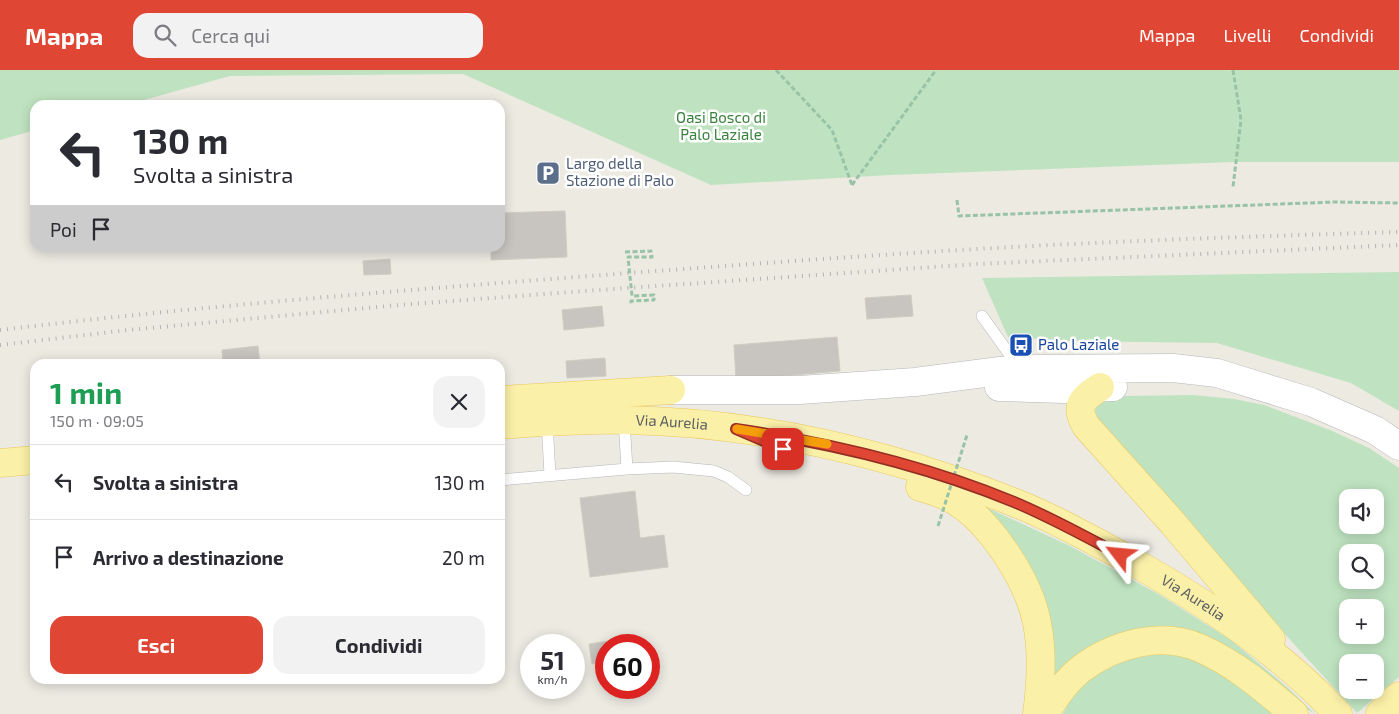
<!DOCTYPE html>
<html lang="it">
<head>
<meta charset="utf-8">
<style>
  :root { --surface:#fff; --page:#f2f2f3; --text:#2b2b33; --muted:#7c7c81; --line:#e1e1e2; --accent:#e04634 }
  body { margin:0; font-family:"Exo 2",sans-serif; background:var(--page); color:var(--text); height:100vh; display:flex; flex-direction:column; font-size:19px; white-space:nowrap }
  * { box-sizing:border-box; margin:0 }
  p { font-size:16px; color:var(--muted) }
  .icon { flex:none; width:28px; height:28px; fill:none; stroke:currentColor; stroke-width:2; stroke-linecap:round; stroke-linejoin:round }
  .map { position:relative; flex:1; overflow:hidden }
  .side { position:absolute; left:30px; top:289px; width:475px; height:325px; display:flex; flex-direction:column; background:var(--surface); border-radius:15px; box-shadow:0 2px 12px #0003 }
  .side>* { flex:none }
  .top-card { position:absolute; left:30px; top:30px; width:475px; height:152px; border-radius:15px; box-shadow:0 2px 12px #0003; background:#fff; color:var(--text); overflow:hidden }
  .tools { position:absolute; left:1339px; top:419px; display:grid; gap:10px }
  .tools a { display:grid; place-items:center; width:45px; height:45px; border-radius:10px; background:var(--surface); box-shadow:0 2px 12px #0003; font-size:25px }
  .speed { position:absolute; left:520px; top:564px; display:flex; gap:10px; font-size:25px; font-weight:700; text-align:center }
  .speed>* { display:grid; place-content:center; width:65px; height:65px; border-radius:50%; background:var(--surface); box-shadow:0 2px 12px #0003; line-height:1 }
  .speed small { font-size:12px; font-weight:400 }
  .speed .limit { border:8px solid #d22; background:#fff; color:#111 }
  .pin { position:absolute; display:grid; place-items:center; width:42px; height:42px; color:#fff; margin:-21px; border-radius:10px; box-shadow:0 2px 8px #0006 }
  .me { position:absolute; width:55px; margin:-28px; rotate:299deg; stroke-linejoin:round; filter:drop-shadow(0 0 4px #0008) }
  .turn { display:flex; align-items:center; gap:18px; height:105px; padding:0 20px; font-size:22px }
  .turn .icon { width:65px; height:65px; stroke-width:2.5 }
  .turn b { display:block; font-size:35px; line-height:42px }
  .then { display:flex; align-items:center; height:48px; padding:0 20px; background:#0003; gap:10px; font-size:19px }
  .round { display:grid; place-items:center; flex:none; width:52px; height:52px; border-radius:15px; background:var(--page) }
  .head { display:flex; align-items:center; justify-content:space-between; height:85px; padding:0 20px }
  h1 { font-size:30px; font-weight:700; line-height:38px; color:#1e9e55 }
  .button { display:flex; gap:10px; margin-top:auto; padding:10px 20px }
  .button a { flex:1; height:58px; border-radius:15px; background:var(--accent); color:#fff; font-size:20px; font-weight:700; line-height:58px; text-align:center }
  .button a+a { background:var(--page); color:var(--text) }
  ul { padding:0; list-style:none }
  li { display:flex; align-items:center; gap:15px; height:75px; padding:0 20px; border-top:1px solid var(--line) }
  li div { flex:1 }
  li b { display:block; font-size:19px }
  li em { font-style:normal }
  header { display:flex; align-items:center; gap:30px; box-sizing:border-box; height:70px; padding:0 25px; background:var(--accent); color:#fff }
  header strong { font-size:24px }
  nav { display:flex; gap:28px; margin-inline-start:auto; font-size:18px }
  .search { width:350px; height:45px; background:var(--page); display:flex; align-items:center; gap:12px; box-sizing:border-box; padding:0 18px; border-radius:15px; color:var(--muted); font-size:19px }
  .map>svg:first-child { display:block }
</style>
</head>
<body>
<header>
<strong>Mappa</strong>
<div class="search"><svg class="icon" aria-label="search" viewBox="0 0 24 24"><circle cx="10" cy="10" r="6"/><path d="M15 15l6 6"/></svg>Cerca qui</div>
<nav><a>Mappa</a><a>Livelli</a><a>Condividi</a></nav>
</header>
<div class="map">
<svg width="1399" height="644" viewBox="0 0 1399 644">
  <rect width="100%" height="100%" fill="#eceae1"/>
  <path fill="#bfe3c0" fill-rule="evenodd" d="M0,0H1399V92H1233L891,105L711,115L463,4L230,6L126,35H35V60L0,70Z
    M1399,202V341L1351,313L1217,273L1066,271L1008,267L982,208Z
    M1193,325L1234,329L1264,335L1330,360L1369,378L1399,398V607L1357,643L1101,363C1096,352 1091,341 1100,331L1124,326ZM1348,428H1375V455H1348ZM1348,482H1375V510H1348ZM1348,538H1375V565H1348ZM1348,592H1375V620H1348Z
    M981,435L1070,476L1160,525L1231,570L1288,618L1315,644L1186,567L1050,614Z
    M1163,584L1182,585L1217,599L1277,644H1063C1083,604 1120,587 1163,584Z"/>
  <path fill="#c8c4bf" stroke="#d0ccc0" d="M565,141L567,187L491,190V178H500V143Z
    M390,189L391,204L364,205L363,191Z
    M911,225L913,246L867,249L865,228Z
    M602,236L604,256L564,260L562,240Z
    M837,267L840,301L736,310L734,275Z
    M258,276L260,294H223L222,280Z
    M605,288L606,306L567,308L566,291Z
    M635,421L640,468L664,465L668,497L590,507L580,428Z
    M627,568L628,575H606V592L592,594L589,574Z"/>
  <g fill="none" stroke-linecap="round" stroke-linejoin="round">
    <g stroke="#b4b7bb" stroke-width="12">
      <path id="service" d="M982,246L1020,299
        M624,350L627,399
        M547,352L550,405
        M500,410L627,399L673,397L714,401L728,407L746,420"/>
    </g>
    <g stroke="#b4b7bb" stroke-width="29">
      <path id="tertiary" d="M999,317L1064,319L1113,317
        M671,320H800L915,312L1000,301L1036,299L1173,298L1217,303L1311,332L1375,360L1399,376"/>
    </g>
    <g stroke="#eac75d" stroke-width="29">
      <g id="primary">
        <path d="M1100,317C1082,329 1074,335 1086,356L1171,451L1271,569"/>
        <path d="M500,330L671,320"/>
        <path id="s1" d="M500,355C541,352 583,349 624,350C757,352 889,383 1013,432C1052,447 1090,469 1128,489C1202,530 1280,581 1338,644"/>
        <path d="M0,393L35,390"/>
        <path d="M920,417C931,420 943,424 952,429C990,450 1029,511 1037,553C1043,583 1041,614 1037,644"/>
        <path d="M1045,644C1054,628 1067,610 1081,599C1114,574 1161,561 1200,578C1236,594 1265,619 1294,644"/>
        <path d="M1380,644L1399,626"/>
      </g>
    </g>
    <path stroke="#98c3a6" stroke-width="3" stroke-dasharray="5 2.5" stroke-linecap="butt" d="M776,0L832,60L852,115
      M1233,0L1241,50L1233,117
      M852,115L936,0
      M957,130L959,146L1335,132L1399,133"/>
    <use href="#service" stroke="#fff" stroke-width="11"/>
    <use href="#tertiary" stroke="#fff" stroke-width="28"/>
    <use href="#primary" stroke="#fbf0a8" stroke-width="28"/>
    <path stroke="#b2b3b3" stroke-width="4" stroke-dasharray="1 6" stroke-linecap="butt" d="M0,260C191,237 383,222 576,207C709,197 843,187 976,179C1117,171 1258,166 1399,162
      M0,275L128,260L399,235L584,221L977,194L1399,175"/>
    <path stroke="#98c3a6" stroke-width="3" stroke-dasharray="5 2.5" stroke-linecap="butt" d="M625,182L651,181L652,187H628L632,226L654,225V230L631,231V235
      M938,456L967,365"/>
  </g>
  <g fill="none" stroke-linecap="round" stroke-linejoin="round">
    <g stroke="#922e22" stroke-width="12">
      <path id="route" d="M783,379L736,359C831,373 925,395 1014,432C1050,447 1085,466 1120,485"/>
    </g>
    <use href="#route" stroke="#e04634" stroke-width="9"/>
    <path stroke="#f59e0b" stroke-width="9" d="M737,359L827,374"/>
  </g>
  <defs>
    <g id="parking-square" transform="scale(1.25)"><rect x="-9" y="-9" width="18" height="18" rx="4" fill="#5c6f8a" stroke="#fff"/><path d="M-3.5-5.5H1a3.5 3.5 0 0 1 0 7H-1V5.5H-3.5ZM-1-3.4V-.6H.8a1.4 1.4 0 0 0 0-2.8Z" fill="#fff"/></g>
    <g id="bus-square" transform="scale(1.25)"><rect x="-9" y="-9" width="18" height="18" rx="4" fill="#1a4fb4" stroke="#fff"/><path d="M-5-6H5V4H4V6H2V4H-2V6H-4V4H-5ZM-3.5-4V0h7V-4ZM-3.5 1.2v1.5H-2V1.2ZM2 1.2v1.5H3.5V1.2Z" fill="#fff"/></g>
  </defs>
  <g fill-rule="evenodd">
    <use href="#parking-square" x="548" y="103"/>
    <use href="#bus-square" x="1021" y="275"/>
  </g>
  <g text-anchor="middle" stroke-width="5" stroke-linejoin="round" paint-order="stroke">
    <g font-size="15" fill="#39823e" stroke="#fff">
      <text x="721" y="53">Oasi Bosco di<tspan x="721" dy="17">Palo Laziale</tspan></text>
    </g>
    <g font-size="15" fill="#4e5e75" stroke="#fff" text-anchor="start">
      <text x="566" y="99">Largo della<tspan x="566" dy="17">Stazione di Palo</tspan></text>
    </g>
    <g font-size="15" fill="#164399" stroke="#fff" text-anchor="start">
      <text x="1038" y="280">Palo Laziale</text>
    </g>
    <g font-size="15" fill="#5a5d62" stroke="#fff">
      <text dy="5" stroke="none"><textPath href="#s1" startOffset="172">Via Aurelia</textPath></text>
      <text dy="5" stroke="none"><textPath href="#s1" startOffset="728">Via Aurelia</textPath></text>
    </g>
  </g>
</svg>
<div class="tools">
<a><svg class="icon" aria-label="sound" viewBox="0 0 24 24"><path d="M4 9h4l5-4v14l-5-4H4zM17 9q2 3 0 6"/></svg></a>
<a><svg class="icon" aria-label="search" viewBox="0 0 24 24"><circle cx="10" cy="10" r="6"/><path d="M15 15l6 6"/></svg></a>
<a>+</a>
<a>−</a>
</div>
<div class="speed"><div>51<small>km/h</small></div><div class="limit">60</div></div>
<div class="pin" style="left:783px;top:379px;background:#d93025"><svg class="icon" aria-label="arrive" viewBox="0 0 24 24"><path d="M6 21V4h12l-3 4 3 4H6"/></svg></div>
<svg class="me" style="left:1120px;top:485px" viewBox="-20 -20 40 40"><path d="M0-17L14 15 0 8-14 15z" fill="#e04634" stroke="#fff" stroke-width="4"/></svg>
<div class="top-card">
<div class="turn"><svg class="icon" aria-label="left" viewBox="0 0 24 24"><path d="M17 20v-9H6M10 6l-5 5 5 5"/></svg><div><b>130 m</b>Svolta a sinistra</div></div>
<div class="then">Poi<svg class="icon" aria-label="arrive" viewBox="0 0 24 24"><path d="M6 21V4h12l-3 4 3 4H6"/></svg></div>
</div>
<section class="side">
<div class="head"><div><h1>1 min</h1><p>150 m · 09:05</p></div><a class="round"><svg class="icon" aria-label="close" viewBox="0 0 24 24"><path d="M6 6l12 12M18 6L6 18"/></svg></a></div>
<ul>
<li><svg class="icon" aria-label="left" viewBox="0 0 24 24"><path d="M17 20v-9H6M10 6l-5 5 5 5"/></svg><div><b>Svolta a sinistra</b></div><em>130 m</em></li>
<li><svg class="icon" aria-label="arrive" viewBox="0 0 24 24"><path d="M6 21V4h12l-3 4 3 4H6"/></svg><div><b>Arrivo a destinazione</b></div><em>20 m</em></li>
</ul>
<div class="button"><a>Esci</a><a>Condividi</a></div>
</section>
</div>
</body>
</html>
